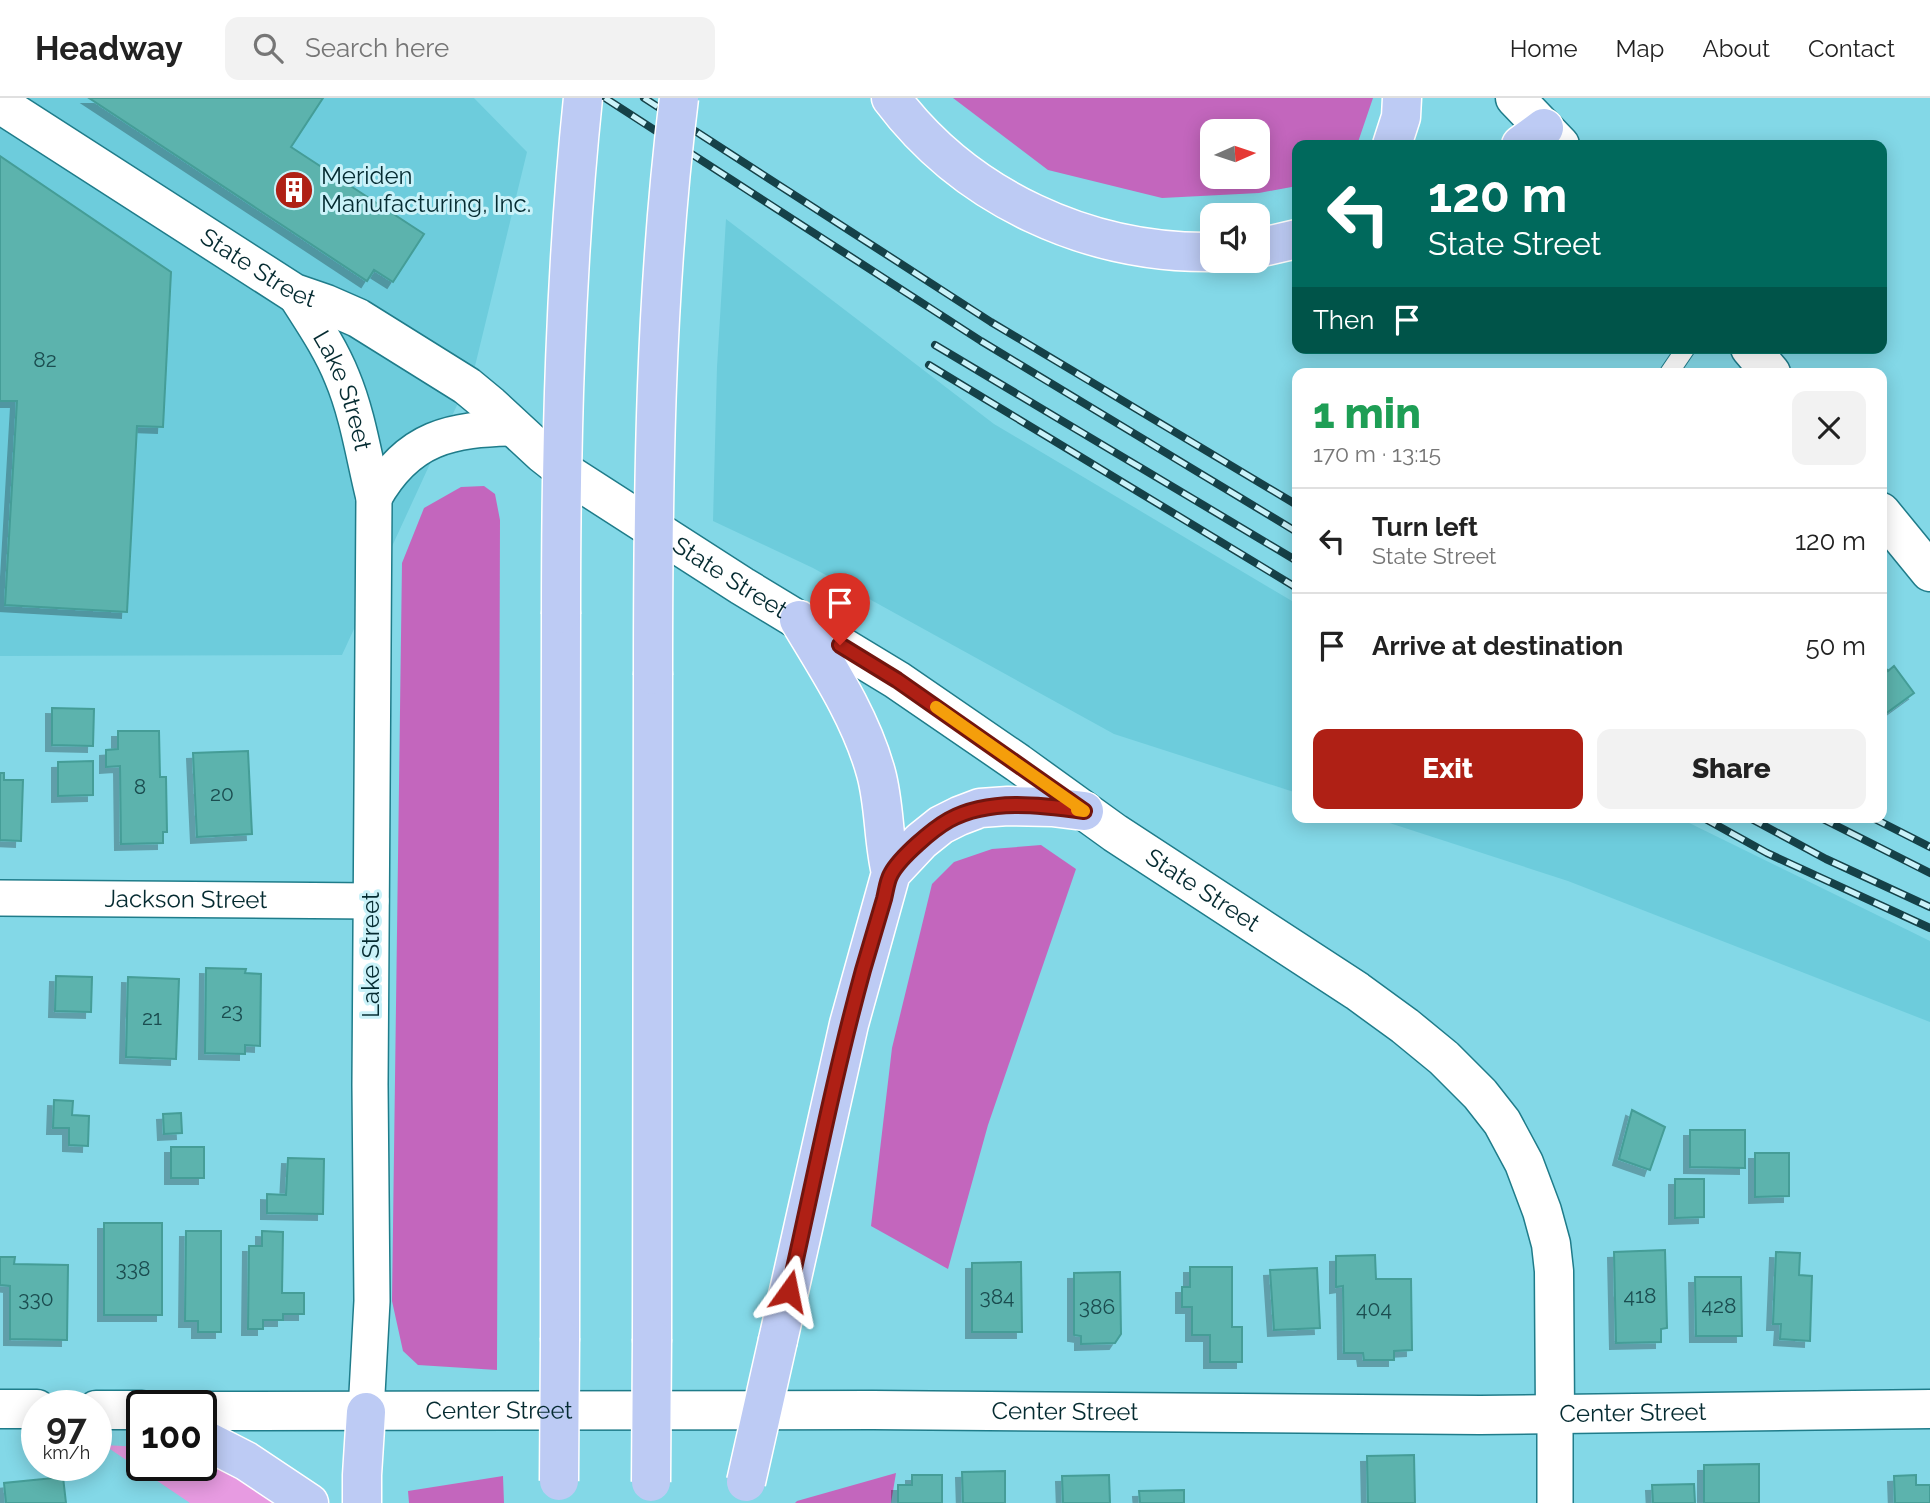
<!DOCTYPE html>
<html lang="en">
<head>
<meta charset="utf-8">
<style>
  :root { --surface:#fff; --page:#f2f2f2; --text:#222; --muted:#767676; --line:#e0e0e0; --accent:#af2015 }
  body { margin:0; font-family:Raleway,sans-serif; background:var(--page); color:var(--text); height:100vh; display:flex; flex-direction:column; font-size:26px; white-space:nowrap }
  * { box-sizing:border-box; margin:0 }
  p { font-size:23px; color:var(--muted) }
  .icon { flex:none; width:38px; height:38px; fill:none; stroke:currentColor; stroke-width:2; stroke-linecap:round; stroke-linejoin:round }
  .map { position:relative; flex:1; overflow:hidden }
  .side { position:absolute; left:1292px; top:270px; width:595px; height:455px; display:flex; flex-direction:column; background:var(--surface); border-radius:14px; box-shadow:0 4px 18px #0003 }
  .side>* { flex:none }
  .top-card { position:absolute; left:1292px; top:42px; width:595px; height:214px; border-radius:14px; box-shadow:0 4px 18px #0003; background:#00695c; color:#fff; overflow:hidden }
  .needle { width:46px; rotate:87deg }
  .controls { position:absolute; left:1200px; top:21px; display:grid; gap:14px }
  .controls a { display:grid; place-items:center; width:70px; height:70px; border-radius:14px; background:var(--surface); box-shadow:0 4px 18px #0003; font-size:35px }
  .speed { position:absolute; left:21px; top:1292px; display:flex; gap:14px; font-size:35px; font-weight:700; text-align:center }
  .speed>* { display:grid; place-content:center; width:91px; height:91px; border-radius:50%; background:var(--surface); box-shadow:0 4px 18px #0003; line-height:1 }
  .speed small { font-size:18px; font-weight:400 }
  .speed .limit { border:4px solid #111; border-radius:10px; background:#fff; color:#111 }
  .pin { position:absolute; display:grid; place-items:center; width:60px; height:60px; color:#fff; margin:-72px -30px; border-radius:50% 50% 50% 0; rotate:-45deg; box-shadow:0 0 7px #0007 }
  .pin .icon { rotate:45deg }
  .me { position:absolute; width:77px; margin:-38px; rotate:12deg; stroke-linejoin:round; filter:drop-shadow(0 0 5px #0008) }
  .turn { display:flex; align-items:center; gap:24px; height:147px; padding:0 21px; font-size:32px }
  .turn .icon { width:91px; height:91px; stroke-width:2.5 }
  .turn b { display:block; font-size:49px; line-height:60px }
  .then { display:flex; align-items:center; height:66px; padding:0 21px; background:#0003; gap:14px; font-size:26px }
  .round { display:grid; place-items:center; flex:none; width:74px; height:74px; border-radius:14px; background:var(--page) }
  .summary { display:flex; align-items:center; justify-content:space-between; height:119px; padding:0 21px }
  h1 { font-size:42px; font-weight:800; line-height:52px; color:#1e9e55 }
  .button { display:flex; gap:14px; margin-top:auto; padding:14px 21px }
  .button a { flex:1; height:80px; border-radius:14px; background:var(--accent); color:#fff; font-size:28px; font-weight:800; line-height:80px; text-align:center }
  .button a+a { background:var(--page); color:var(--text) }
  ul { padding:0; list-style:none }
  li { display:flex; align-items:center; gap:21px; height:105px; padding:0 21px; border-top:2px solid var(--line) }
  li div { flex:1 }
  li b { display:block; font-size:26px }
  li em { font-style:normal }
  header { display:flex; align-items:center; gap:42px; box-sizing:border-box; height:98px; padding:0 35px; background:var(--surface); border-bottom:2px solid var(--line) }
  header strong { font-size:33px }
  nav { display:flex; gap:38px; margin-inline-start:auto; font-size:24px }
  .search { width:490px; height:63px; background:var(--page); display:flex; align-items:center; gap:18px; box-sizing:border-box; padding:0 24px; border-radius:14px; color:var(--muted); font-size:26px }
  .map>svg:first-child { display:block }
</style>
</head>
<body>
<header>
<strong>Headway</strong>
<div class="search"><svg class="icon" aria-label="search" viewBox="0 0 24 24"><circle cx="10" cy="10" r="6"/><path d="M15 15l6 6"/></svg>Search here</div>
<nav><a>Home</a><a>Map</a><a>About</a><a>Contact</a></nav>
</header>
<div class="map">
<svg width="1930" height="1405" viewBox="0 0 1930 1405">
  <defs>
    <filter id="shadow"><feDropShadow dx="-6" dy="6" stdDeviation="0" flood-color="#0004"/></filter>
  </defs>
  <rect width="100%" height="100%" fill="#83d8e7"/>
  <path fill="#6dccdc" d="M0,0H474L527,54L475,268L342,557L0,558Z
    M726,121L994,326L1297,506V695L1114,636L813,470L713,423L717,269Z
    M1371,719H1677L1930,843V924L1568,783Z"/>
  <path fill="#e79be1" d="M104,1347L142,1349V1367H201V1362L229,1372L278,1405H190Z"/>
  <path fill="#c366bd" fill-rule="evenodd" d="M953,0H1373L1357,47H1297V88L1259,95L1162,100L1048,72ZM1213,33H1258V79H1213Z
    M484,388L495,396L500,422L497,1272L418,1267L403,1253L392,1203L402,465L424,410L461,389Z
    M1041,747L1076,771L988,1027L948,1171L871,1128L892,950L932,786L954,764L992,751Z
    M896,1375L891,1405H795L797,1403Z
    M503,1378L504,1405H409L408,1393Z"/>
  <path fill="#5cb3ad" stroke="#449d97" stroke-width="2" filter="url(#shadow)" d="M89,0H323L291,49L424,136L393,184L374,172L367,183Z
    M0,58L171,174L163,329L137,328L127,514L5,507L17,303H0Z
    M1881,565L1888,573L1894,568L1914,595L1881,619Z
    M52,610L94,611L93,648L52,647Z
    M118,633H159L160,679H166L167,734H163V745L121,746L120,668L106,669V652L118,651Z
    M248,653L252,736L197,739L193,655Z
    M93,663V697L58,698V664Z
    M0,675H4V682H23L21,743L0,742Z
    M206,870L246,871L245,875L261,876L260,948L245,947V956L205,955Z
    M56,878L92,879L91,914L55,913Z
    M128,879L179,881L176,961L126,959Z
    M54,1002L73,1003L72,1017L89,1018L88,1048L69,1047V1030H53Z
    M1632,1012L1665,1029L1650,1072L1619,1061Z
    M181,1015L182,1035L164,1036L163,1016Z
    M1690,1032H1745V1070L1690,1069Z
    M171,1049H204V1080H171Z
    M1755,1055H1789V1098L1755,1099Z
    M288,1060L324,1061L323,1116L267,1115V1096L286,1097Z
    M1675,1081H1704V1119L1675,1120Z
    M104,1125H162V1217H104Z
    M186,1133H221V1234H198V1223H185Z
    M262,1133L283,1134L282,1195H304V1216H283V1222H263V1231H248L249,1148H262Z
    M1665,1152L1667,1230L1661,1231V1244L1616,1245L1614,1154Z
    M1776,1154L1800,1155L1799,1177L1812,1178L1810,1243L1780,1241L1781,1226H1773Z
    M1375,1157L1376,1181H1411L1412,1252L1394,1253V1262H1364L1363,1255H1344L1343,1188L1336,1189V1158Z
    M0,1159H15L14,1166L68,1167L67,1242L10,1241V1188L0,1187Z
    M1021,1164L1022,1234H972V1165Z
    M1190,1169H1232V1229H1242V1264H1210V1237H1192V1209H1182V1189H1190Z
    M1317,1170L1320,1230L1274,1232L1270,1172Z
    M1120,1174L1121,1236L1115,1245L1081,1246V1238L1074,1237V1175Z
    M1695,1179H1741L1742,1238H1696Z
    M1414,1357L1415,1405H1368L1367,1358Z
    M1759,1366V1405H1704V1367Z
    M1005,1373V1405H963L962,1374Z
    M912,1377H942V1405H898V1387H912Z
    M1109,1377L1110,1405H1063L1062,1378Z
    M1916,1377V1387H1930V1405H1895L1894,1378Z
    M63,1379L66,1405H6L4,1385Z
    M1694,1386L1695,1405H1653L1652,1387Z
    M1184,1392V1405H1140L1139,1393Z"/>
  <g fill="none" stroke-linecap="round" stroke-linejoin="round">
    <g stroke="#1f7c8a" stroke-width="20">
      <path id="lane" d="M1669,275L1686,250"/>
    </g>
    <g stroke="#1f7c8a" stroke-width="38">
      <g id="street">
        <path id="s1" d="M294,195C311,222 330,249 342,279C358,317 364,360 374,400L370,987L372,1203L366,1314"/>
        <path d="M374,400C408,339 451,331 515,330"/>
        <path id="s2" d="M0,800L371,803"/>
        <path d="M1555,1405V1316"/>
      </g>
    </g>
    <g stroke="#1f7c8a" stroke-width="41">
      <g id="secondary">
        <path d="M1515,0L1560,47"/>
        <path id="s3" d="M0,6L294,195L326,206L358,220L467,288L490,307L543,356L571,378L742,488L897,582L1018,665L1115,735L1357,893L1405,928L1444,960L1480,996L1502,1024L1524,1065L1542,1113L1551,1146L1554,1173L1555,1316"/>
        <path d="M1750,250L1771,275"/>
        <path d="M1881,414L1930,474"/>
        <path d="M0,1311H37"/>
        <path d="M96,1312H142"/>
        <path id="s4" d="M201,1313L873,1312L1480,1317L1930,1311"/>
      </g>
    </g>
    <g stroke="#fff" stroke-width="41">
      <path id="highway" d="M891,0C966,100 1088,156 1213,154
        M1392,47L1401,19L1402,0
        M1521,47L1544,30
        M1258,150L1297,141
        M799,522C828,570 861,620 876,675C885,708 883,742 891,775
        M560,1240L561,516
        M652,1241L653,577
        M778,1242L849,926L891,775L921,743L941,727L959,718L980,710L1008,708L1052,709L1084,713
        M201,1340L246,1363L309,1405
        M362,1405V1377L366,1314"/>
    </g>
    <use href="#lane" stroke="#fff" stroke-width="18"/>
    <use href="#street" stroke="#fff" stroke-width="35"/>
    <use href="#secondary" stroke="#fff" stroke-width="38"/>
    <use href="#highway" stroke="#bdcbf4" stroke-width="38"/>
    <g stroke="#154148" stroke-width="8">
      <path id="rail" d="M605,0L981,243L1297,434
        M644,0L991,224L1297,407
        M935,247L1297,463
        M929,267L1297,490
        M1702,719L1767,755L1930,830
        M1748,719L1826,761L1930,809
        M1819,719L1930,775
        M1871,719L1930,749"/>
    </g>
    <use href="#rail" stroke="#caf2f9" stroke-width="5" stroke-dasharray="16" stroke-linecap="butt"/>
    <g stroke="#fff" stroke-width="41" stroke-linecap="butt">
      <path id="highway-bridge" d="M561,516C561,343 565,173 583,0
        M653,577C653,382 655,194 679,0
        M559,1383L560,1240
        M651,1384L652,1241
        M746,1384L778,1242"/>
    </g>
    <use href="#highway-bridge" stroke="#bdcbf4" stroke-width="38"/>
  </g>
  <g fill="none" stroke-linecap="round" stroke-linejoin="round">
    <g stroke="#72150e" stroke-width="18">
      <path id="route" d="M789,1193C813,1086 834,978 863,872C870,849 877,825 884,801C886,793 887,783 891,776C900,759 933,731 949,722C989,700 1041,707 1084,713L897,582L840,547"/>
    </g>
    <use href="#route" stroke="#af2015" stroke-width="12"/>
    <path stroke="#f59e0b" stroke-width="12" d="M936,609L1084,713L1077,712"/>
  </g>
  <defs>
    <g id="building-disc" transform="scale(2.0125)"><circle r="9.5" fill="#af2015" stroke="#caf2f9"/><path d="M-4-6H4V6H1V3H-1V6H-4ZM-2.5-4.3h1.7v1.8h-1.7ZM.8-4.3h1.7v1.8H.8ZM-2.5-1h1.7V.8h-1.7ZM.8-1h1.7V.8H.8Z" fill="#fff"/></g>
  </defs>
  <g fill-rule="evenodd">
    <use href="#building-disc" x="294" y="92"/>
  </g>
  <g text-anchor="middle" stroke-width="6" stroke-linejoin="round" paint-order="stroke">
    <g font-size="21" fill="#1b4d50">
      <text x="45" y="269">82</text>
      <text x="140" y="696">8</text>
      <text x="222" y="703">20</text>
      <text x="232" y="920">23</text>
      <text x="152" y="927">21</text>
      <text x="133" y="1178">338</text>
      <text x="1640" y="1205">418</text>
      <text x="997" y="1206">384</text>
      <text x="36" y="1208">330</text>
      <text x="1719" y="1215">428</text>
      <text x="1097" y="1216">386</text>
      <text x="1374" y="1218">404</text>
    </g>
    <g font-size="24" fill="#052b31" stroke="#caf2f9" text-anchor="start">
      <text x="321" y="86">Meriden<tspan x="321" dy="28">Manufacturing, Inc.</tspan></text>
    </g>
    <g font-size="24" fill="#052b31" stroke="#caf2f9">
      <text dy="8" stroke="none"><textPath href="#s3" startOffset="306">State Street</textPath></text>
      <text dy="8" stroke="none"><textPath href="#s1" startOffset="110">Lake Street</textPath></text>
      <text dy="8" stroke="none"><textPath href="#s3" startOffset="873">State Street</textPath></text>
      <text dy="8" stroke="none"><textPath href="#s3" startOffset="1440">State Street</textPath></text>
      <text dy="8" stroke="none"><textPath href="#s2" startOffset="186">Jackson Street</textPath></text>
      <text transform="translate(371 857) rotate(-90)" y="8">Lake Street</text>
      <text dy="8" stroke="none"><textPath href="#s4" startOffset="298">Center Street</textPath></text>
      <text dy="8" stroke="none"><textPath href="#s4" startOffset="864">Center Street</textPath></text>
      <text dy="8" stroke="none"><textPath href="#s4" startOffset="1432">Center Street</textPath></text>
    </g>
  </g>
</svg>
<div class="controls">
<a><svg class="needle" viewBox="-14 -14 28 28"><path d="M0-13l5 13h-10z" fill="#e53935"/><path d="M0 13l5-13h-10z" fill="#767676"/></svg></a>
<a><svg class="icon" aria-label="sound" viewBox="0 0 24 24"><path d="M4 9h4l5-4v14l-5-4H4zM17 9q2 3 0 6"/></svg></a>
</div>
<div class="speed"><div>97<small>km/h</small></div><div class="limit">100</div></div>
<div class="pin" style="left:840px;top:547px;background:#d93025"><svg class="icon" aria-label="arrive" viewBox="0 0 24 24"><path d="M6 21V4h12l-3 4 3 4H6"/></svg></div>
<svg class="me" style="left:789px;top:1193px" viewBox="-20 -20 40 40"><path d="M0-17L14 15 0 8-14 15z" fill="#af2015" stroke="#fff" stroke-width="4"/></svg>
<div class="top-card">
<div class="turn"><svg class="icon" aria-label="left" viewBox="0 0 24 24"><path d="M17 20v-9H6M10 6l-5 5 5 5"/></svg><div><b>120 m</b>State Street</div></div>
<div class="then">Then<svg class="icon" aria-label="arrive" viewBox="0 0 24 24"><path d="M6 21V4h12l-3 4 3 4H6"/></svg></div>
</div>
<section class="side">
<div class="summary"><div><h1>1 min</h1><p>170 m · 13:15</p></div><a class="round"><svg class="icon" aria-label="close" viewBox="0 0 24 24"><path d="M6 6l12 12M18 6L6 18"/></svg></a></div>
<ul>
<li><svg class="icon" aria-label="left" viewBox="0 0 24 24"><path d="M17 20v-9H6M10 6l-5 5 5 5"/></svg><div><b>Turn left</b><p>State Street</p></div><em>120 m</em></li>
<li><svg class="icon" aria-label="arrive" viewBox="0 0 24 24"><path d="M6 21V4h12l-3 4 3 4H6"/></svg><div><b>Arrive at destination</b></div><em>50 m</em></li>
</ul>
<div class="button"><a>Exit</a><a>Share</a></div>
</section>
</div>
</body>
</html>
